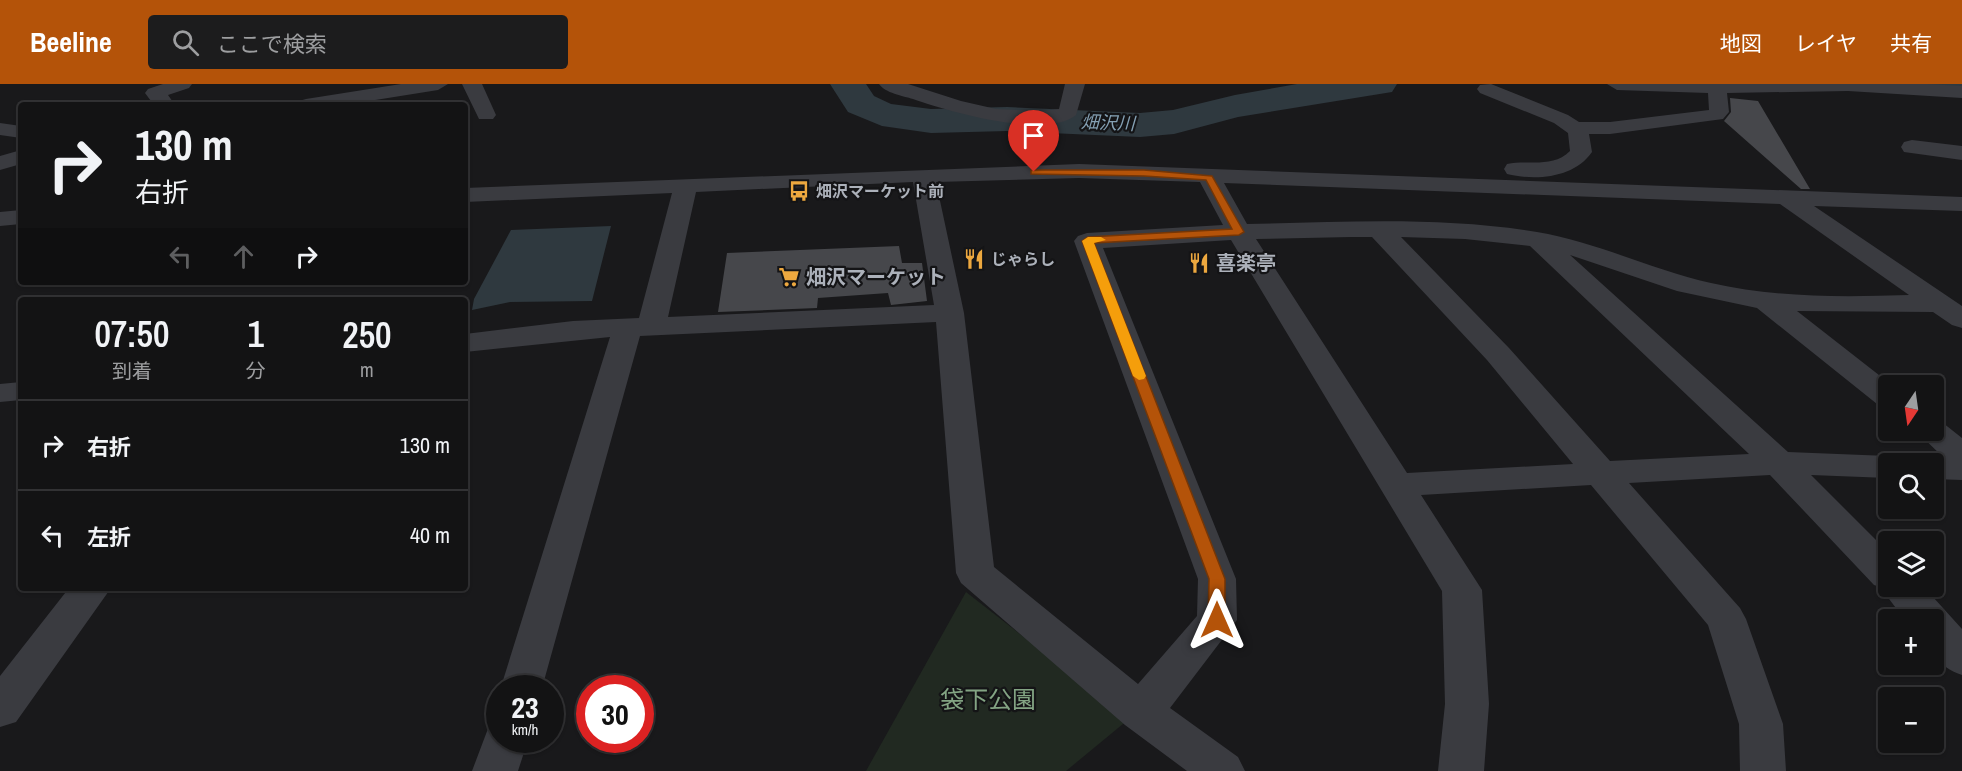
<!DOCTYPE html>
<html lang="ja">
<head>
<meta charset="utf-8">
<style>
  :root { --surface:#131314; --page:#1c1c1d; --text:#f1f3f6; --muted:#9d9ea0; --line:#323234; --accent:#b45309 }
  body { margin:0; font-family:"Archivo Narrow","Noto Sans JP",sans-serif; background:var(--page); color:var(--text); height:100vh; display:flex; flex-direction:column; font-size:22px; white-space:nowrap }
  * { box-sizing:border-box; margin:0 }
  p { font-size:20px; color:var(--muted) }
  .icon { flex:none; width:33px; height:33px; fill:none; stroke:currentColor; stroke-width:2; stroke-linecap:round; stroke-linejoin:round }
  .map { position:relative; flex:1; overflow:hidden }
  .drawer { position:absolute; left:18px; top:213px; width:450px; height:294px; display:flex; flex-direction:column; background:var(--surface); border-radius:6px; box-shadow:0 2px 4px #0004,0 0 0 2px var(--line) }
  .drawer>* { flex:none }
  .hud { position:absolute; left:18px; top:18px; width:450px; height:183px; border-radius:6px; box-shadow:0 2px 4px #0004,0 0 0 2px var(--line); background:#131314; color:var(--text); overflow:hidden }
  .needle { width:39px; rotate:193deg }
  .buttons { position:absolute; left:1878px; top:291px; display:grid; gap:12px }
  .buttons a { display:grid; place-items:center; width:66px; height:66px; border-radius:6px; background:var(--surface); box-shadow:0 2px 4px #0004,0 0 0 2px var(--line); font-size:30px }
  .speed { position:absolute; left:486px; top:591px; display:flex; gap:12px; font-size:30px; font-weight:700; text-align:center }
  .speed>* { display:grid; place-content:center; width:78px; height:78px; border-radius:50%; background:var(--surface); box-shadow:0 2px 4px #0004,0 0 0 2px var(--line); line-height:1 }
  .speed small { font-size:15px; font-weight:400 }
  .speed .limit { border:9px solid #d22; background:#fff; color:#111 }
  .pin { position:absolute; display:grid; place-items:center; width:51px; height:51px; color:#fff; margin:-62px -26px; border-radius:50% 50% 50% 0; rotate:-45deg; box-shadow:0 0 6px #0007 }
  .pin .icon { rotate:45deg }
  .me { position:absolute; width:66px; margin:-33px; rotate:0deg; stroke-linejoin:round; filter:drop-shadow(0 0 4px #0008) }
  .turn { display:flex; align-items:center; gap:21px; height:126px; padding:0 18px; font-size:27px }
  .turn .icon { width:78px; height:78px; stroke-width:2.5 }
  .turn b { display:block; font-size:42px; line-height:51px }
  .lanes { display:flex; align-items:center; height:57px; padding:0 18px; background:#0003; justify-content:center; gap:30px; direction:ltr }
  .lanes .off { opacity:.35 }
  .eta { display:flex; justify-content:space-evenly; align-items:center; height:102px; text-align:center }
  .eta b { font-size:36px; font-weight:600; line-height:42px }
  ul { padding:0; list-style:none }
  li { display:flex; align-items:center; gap:18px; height:90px; padding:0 18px; border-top:2px solid var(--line) }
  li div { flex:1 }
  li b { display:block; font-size:22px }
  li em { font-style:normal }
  header { display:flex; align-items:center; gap:36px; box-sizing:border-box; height:84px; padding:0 30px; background:var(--accent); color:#fff }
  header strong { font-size:28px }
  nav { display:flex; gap:33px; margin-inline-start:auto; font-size:21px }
  .search { width:420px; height:54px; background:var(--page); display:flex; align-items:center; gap:15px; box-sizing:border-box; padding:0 21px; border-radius:6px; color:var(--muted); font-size:22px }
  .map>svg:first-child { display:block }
</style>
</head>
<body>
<header>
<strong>Beeline</strong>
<div class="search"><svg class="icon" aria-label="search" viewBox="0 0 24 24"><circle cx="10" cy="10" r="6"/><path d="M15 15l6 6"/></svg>ここで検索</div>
<nav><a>地図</a><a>レイヤ</a><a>共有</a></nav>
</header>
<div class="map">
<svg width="1962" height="687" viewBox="0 0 1962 687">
  <rect width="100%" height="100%" fill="#19191b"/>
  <path fill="#212921" d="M966,508L1129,635L1066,687H866Z"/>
  <path fill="#2f393f" d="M611,142L592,217L510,218L472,226L474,215L511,146Z"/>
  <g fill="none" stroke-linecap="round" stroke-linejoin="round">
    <path fill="#2f393f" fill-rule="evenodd" d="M830,0H866L874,12L891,20L931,25L1007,23L1140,29L1173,26L1235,11L1297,0H1397L1392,8L1238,33L1174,50L1140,53L1007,47L931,49L882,42L848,28Z
      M1916,0H1962V13L1921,8Z"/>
  </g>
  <path fill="#46474b" d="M1730,14L1758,17L1810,105H1801L1724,37L1731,28Z
    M899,162L902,179H922L927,217L891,221L888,209L818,214L817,224L718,228L727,169Z"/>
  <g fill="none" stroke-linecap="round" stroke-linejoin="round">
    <path fill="#3a3b40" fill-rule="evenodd" d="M163,0H192L189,4L168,11L175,21H154L145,9L148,5Z
      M401,0H448L438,6L344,21H296L299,17L306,15Z
      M462,0H482L496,31L493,35H479Z
      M879,0H908L961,17L996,25L1041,27L1059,25L1065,0H1085L1076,31C1046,56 947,27 913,15C903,12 885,9 879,0Z
      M1491,0L1568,31L1579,38H1610L1709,26L1708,9L1617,6L1607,0H1928L1962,2V14L1848,7L1727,9L1729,28L1723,35L1610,50H1589L1592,68C1574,94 1536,97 1507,90L1504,85L1507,80C1528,75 1552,85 1570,67L1568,49L1554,39L1480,9L1477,5L1480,1Z
      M0,39L21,42V54L0,51Z
      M1912,56L1962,62V76L1904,68L1901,63L1904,58Z
      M21,66V80L0,86V72Z
      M1079,80L1962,113V127L1814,122L1962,222V244L1952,241L1933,228L1797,227L1893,302H1888V323L1877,320L1757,224L1677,207L1570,171L1788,368L1888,372L1900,375L1903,380H1888V394L1811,391L1888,468V502H1923L1962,545V591C1931,580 1934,564 1934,536H1905L1880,503L1874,501L1770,391L1629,399L1740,524L1746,535L1783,640L1786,687H1740L1739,640L1708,541L1591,401L1421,411L1482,506L1489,620L1484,687H1438L1445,620L1442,507L1231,156L1103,164L1236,495L1237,536L1170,624L1238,673L1245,687H1187L1125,641L961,499L956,489L936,238L640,252L542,604L500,606L610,253L465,268V250L573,237L639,234L672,109L465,118V104ZM1079,94L1200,98L1223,141L1087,149L1078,152L1074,157L1198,495L1197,532L1138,600L994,483L964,229L936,98ZM913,98L934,221L668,233L696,108ZM1224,99L1780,120L1909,211C1843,213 1776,214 1711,199C1652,186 1597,158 1537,148C1441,132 1344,138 1247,140ZM1351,153H1372L1487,276L1573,380L1407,389L1256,155ZM1401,153L1465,155L1530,162L1749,370L1610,377L1509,264Z
      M21,126V140L0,142V128Z
      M21,298V316L0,318V300Z
      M1934,336L1943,339L1962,354V396L1934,395V380H1920L1922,376L1943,373L1915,346H1934Z
      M69,504H111L16,638L0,643V592Z
      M500,639V656H528L518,687H472L489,642Z"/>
  </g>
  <path fill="#b45309" stroke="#753606" stroke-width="1.5" d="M1034,86H1144L1212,92L1244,148L1239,151L1094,159L1225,495V536L1223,541H1211L1208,536L1209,495L1082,157L1088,153L1232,145L1206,96L1144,92L1031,90V86Z"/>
  <path fill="#f59e0b" d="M1088,153H1101L1106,156L1094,159L1146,292L1144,295L1139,296L1133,292L1082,157Z"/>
  <defs>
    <g id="bus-bare" transform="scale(1.62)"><path d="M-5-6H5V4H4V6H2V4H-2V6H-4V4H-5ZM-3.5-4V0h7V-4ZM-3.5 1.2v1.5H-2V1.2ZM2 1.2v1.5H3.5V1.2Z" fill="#eda83f" stroke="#141416" stroke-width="2.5" paint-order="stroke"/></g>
    <g id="restaurant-bare" transform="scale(1.62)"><path d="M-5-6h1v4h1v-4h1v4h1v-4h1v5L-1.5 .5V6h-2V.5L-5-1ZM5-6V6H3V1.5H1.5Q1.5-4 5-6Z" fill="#eda83f" stroke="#141416" stroke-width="2.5" paint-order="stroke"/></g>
    <g id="supermarket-bare" transform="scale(1.62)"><path d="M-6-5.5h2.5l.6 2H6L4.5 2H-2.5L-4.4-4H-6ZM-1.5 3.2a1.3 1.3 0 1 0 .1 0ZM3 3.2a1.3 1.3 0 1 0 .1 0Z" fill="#eda83f" stroke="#141416" stroke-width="2.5" paint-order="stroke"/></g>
  </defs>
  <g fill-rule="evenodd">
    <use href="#bus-bare" x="799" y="107"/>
    <use href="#restaurant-bare" x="974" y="175"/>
    <use href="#restaurant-bare" x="1199" y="179"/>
    <use href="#supermarket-bare" x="789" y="193"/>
  </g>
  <g text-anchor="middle" stroke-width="4.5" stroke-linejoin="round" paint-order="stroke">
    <g font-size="16" font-weight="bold" fill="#acb1ba" stroke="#141416" text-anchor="start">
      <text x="816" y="113">畑沢マーケット前</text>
      <text x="991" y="181">じゃらし</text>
    </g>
    <g font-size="18" font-style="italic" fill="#84a0b3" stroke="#141416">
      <text transform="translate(1108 39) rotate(2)" y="6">畑沢川</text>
    </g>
    <g font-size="20" font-weight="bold" fill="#acb1ba" stroke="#141416" text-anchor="start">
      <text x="1216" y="186">喜楽亭</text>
      <text x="806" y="200">畑沢マーケット</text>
    </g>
    <g font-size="24" fill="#83a483" stroke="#141416">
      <text x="988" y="624">袋下公園</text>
    </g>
  </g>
</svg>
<div class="buttons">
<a><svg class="needle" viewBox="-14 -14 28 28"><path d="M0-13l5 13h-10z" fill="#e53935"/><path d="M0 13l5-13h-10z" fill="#9d9ea0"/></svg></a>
<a><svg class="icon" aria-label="search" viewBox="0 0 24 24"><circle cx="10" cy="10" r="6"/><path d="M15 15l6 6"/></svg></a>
<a><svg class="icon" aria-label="layers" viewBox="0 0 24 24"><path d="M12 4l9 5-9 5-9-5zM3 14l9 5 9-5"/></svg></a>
<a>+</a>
<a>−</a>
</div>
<div class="speed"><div>23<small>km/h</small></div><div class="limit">30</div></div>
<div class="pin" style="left:1034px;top:88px;background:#d93025"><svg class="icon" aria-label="arrive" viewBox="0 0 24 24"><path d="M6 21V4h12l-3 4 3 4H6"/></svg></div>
<svg class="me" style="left:1217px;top:536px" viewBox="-20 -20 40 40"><path d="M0-17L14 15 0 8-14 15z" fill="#b45309" stroke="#fff" stroke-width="4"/></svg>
<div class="hud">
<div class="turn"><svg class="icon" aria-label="right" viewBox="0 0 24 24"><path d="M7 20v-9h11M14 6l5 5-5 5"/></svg><div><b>130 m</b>右折</div></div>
<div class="lanes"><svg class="icon off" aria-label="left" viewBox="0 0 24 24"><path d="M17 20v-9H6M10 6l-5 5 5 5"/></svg><svg class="icon off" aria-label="ahead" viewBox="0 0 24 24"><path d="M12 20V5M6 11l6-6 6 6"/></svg><svg class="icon" aria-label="right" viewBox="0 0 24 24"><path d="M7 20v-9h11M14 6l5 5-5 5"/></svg></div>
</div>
<section class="drawer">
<div class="eta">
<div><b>07:50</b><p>到着</p></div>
<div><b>1</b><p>分</p></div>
<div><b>250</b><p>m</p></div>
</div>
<ul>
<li><svg class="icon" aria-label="right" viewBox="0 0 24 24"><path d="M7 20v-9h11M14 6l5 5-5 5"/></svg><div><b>右折</b></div><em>130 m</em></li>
<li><svg class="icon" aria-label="left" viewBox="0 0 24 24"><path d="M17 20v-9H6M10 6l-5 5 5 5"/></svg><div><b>左折</b></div><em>40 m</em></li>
</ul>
</section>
</div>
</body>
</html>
